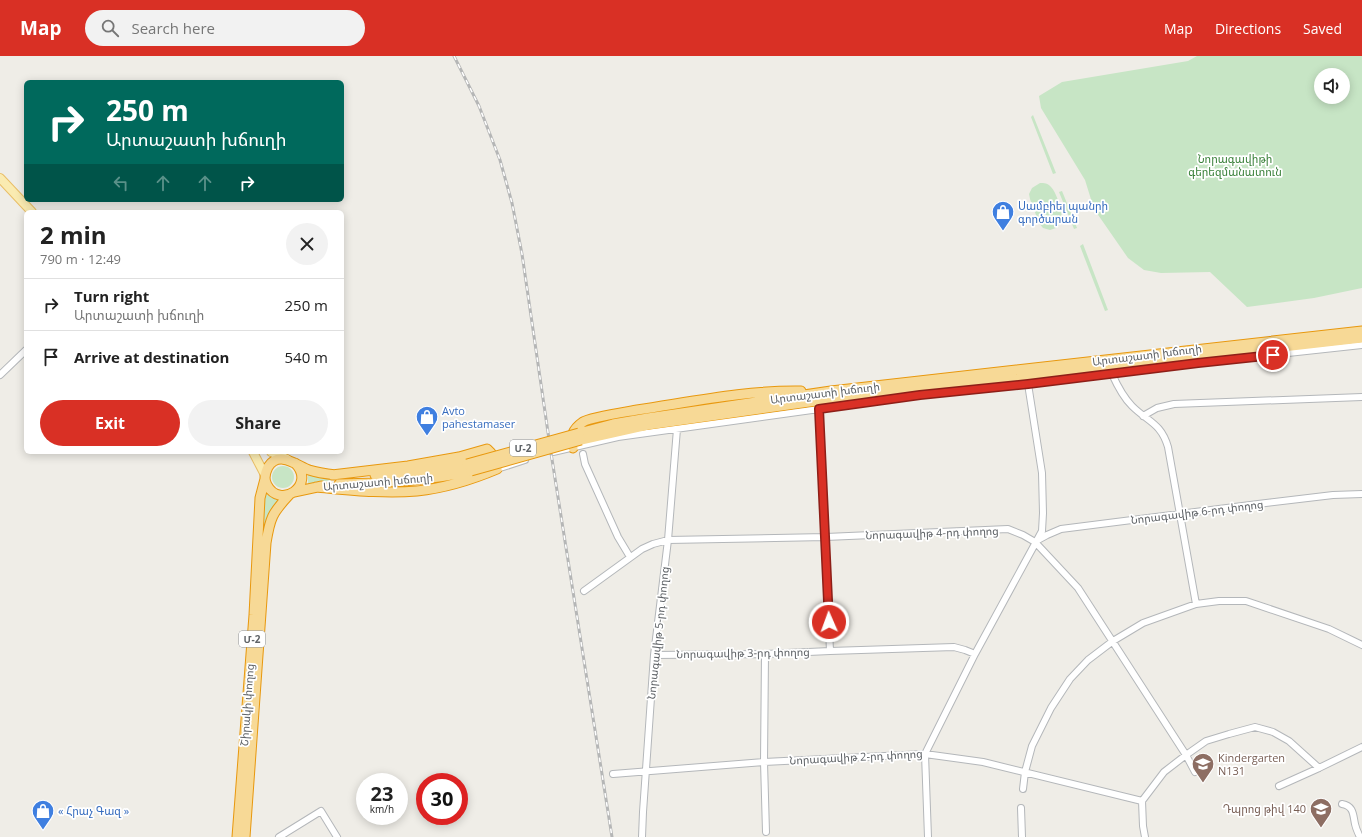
<!DOCTYPE html>
<html lang="en">
<head>
<meta charset="utf-8">
<style>
  :root { --surface:#fff; --page:#f2f2f2; --text:#222; --muted:#767676; --line:#e0e0e0; --accent:#d93025 }
  body { margin:0; font-family:"Open Sans","Noto Sans Armenian",sans-serif; background:var(--page); color:var(--text); height:100vh; display:flex; flex-direction:column; font-size:15px; white-space:nowrap }
  * { box-sizing:border-box; margin:0 }
  p { font-size:13px; color:var(--muted) }
  .icon { flex:none; width:22px; height:22px; fill:none; stroke:currentColor; stroke-width:2; stroke-linecap:round; stroke-linejoin:round }
  .map { position:relative; flex:1; overflow:hidden }
  .sheet { position:absolute; left:24px; top:154px; width:320px; height:244px; display:flex; flex-direction:column; background:var(--surface); border-radius:6px; box-shadow:0 2px 10px #0003 }
  .sheet>* { flex:none }
  .guide { position:absolute; left:24px; top:24px; width:320px; height:122px; border-radius:6px; box-shadow:0 2px 10px #0003; background:#00695c; color:#fff; overflow:hidden }
  .tools { position:absolute; left:1314px; top:12px; display:grid; gap:8px }
  .tools a { display:grid; place-items:center; width:36px; height:36px; border-radius:50%; background:var(--surface); box-shadow:0 2px 10px #0003; font-size:20px }
  .speed { position:absolute; left:356px; top:717px; display:flex; gap:8px; font-size:20px; font-weight:700; text-align:center }
  .speed>* { display:grid; place-content:center; width:52px; height:52px; border-radius:50%; background:var(--surface); box-shadow:0 2px 10px #0003; line-height:1 }
  .speed small { font-size:10px; font-weight:400 }
  .speed .limit { border:6px solid #d22; background:#fff; color:#111 }
  .pin { position:absolute; display:grid; place-items:center; width:34px; height:34px; color:#fff; margin:-17px; border:2px solid #fff; border-radius:50%; box-shadow:0 1px 4px #0007 }
  .me { position:absolute; width:44px; margin:-22px; rotate:358deg; stroke-linejoin:round; filter:drop-shadow(0 0 3px #0008) }
  .turn { display:flex; align-items:center; gap:14px; height:84px; padding:0 16px; font-size:18px }
  .turn .icon { width:52px; height:52px; stroke-width:2.5 }
  .turn b { display:block; font-size:28px; line-height:34px }
  .lanes { display:flex; align-items:center; height:38px; padding:0 16px; background:#0003; justify-content:center; gap:20px; direction:ltr }
  .lanes .off { opacity:.35 }
  .round { display:grid; place-items:center; flex:none; width:42px; height:42px; border-radius:21px; background:var(--page) }
  .head { display:flex; align-items:center; justify-content:space-between; height:68px; padding:0 16px }
  h1 { font-size:24px; font-weight:700; line-height:30px }
  .button { display:flex; gap:8px; margin-top:auto; padding:8px 16px }
  .button a { flex:1; height:46px; border-radius:24px; background:var(--accent); color:#fff; font-size:16px; font-weight:700; line-height:46px; text-align:center }
  .button a+a { background:var(--page); color:var(--text) }
  ul { padding:0; list-style:none }
  li { display:flex; align-items:center; gap:12px; height:52px; padding:0 16px; border-top:1px solid var(--line) }
  li div { flex:1 }
  li b { display:block; font-size:15px }
  li em { font-style:normal }
  header { display:flex; align-items:center; gap:24px; box-sizing:border-box; height:56px; padding:0 20px; background:var(--accent); color:#fff }
  header strong { font-size:19px }
  nav { display:flex; gap:22px; margin-inline-start:auto; font-size:14px }
  .search { width:280px; height:36px; background:var(--page); display:flex; align-items:center; gap:10px; box-sizing:border-box; padding:0 14px; border-radius:22px; color:var(--muted); font-size:15px }
  .map>svg:first-child { display:block }
</style>
</head>
<body>
<header>
<strong>Map</strong>
<div class="search"><svg class="icon" aria-label="search" viewBox="0 0 24 24"><circle cx="10" cy="10" r="6"/><path d="M15 15l6 6"/></svg>Search here</div>
<nav><a>Map</a><a>Directions</a><a>Saved</a></nav>
</header>
<div class="map">
<svg width="1362" height="781" viewBox="0 0 1362 781">
  <rect width="100%" height="100%" fill="#efede7"/>
  <path fill="#c7e5c5" fill-rule="evenodd" d="M1197,0H1362V232L1314,242L1247,251L1210,216L1161,217L1144,214L1128,202L1094,153L1085,124L1041,52L1039,40L1062,26L1188,5ZM1321,19H1343V41H1321Z
    M1033,59L1056,117L1053,118L1031,61Z
    M1040,127C1044,127 1048,127 1051,131C1057,137 1064,159 1061,167L1056,172L1050,174L1043,172L1039,167L1030,143L1029,138L1032,132Z
    M1062,135L1077,172L1074,173L1059,136Z
    M1083,188L1108,254L1105,255L1080,190Z
    M272 421a11 11 0 1 1 22 0a11 11 0 1 1-22 0Z
    M308,418L325,422L338,423L308,428Z
    M265,437L269,440L279,445L266,468H263Z"/>
  <g fill="none" stroke-linecap="round" stroke-linejoin="round">
    <g stroke="#b4b7ba" stroke-width="8">
      <path id="minor" d="M1112,318C1117,329 1123,341 1132,350C1148,366 1161,367 1168,391L1196,548
        M0,319L26,294
        M819,353L830,595
        M1143,360L1157,352L1174,348L1362,341
        M553,396L618,381L920,339L1028,328L1198,307L1362,289
        M583,398L585,408L618,481L630,501
        M497,413L525,404
        M1036,485L1047,479L1061,473L1258,448L1333,439L1362,438
        M584,535L642,493L653,488L668,484L826,481L1008,473L1023,479L1035,486L1078,532L1186,699L1195,716
        M765,598L764,706L766,776
        M654,599L765,598L830,595L954,591L965,594L975,598
        M613,718L764,706L925,698L983,706L1142,745
        M1279,730L1319,712L1362,691
        M1023,733L1025,716L1032,690L1051,652L1070,623L1088,604L1113,585L1143,567L1196,548L1219,545H1246L1329,573L1362,589
        M1342,748C1354,750 1353,759 1355,768C1356,773 1358,777 1360,781
        M1021,752L1022,781
        M279,781L321,755L337,781
        M642,781L643,756L654,599L668,484L677,373
        M928,781L925,698L975,598L1042,475L1043,457L1042,417L1028,328
        M1145,781L1143,770L1142,745L1164,716L1186,699L1206,685L1229,678L1255,671L1273,676L1289,685L1319,712"/>
    </g>
    <g stroke="#e9be66" stroke-width="10">
      <path id="major" d="M0,122L32,156
        M253,396L265,419
        M271,396L287,403"/>
    </g>
    <g stroke="#e8980e" stroke-width="11">
      <path id="highway" d="M579,377L613,368L648,362L831,335L1362,275
        M581,384L648,369L830,343L1362,282
        M573,392C570,380 573,373 583,366C591,361 626,356 637,354C691,346 747,334 801,335
        M295,407C317,429 280,454 267,429C264,424 265,417 268,411C279,394 296,409 309,414C318,417 327,418 336,419
        M375,419H401L467,408
        M339,428C384,427 427,425 471,415
        M316,431C350,434 384,438 417,435C445,432 471,424 497,413L491,397L487,393L459,401L408,410L332,419
        M294,436L322,430
        M237,781L254,559L260,442L265,423
        M245,781L266,487C270,462 272,457 290,438"/>
    </g>
    <use href="#minor" stroke="#fff" stroke-width="6"/>
    <use href="#major" stroke="#faebb1" stroke-width="8"/>
    <use href="#highway" stroke="#f7d996" stroke-width="9"/>
    <g stroke="#b5b6b6" stroke-width="3">
      <path id="rail" d="M454,0L479,50L500,104L512,147L522,198L551,397L612,781"/>
    </g>
    <use href="#rail" stroke="#fff" stroke-width="1.5" stroke-dasharray="4.5" stroke-linecap="butt"/>
    <g stroke="#e8980e" stroke-width="11" stroke-linecap="butt">
      <path id="highway-bridge" d="M467,408L579,377
        M471,415L581,384"/>
    </g>
    <use href="#highway-bridge" stroke="#f7d996" stroke-width="9"/>
  </g>
  <g fill="none" stroke-linecap="round" stroke-linejoin="round">
    <g stroke="#8d1f18" stroke-width="10">
      <path id="route" d="M829,566L819,353L920,339L1028,328L1198,307L1273,299"/>
    </g>
    <use href="#route" stroke="#d93025" stroke-width="7"/>
  </g>
  <defs>
    <g id="shop-pin" transform="scale(1.15)"><path d="M0 17L-7.5 6A9.5 9.5 0 1 1 7.5 6Z" fill="#3f7fe0" stroke="#fff"/><path d="M-5-2.5h2.3a2.7 3.5 0 0 1 5.4 0H5L5.5 6h-11ZM-1.5-2.5h3a1.5 2.3 0 0 0-3 0Z" fill="#fff"/></g>
    <g id="school-pin" transform="scale(1.15)"><path d="M0 17L-7.5 6A9.5 9.5 0 1 1 7.5 6Z" fill="#8d6e63" stroke="#fff"/><path d="M0-5L7-2L0 1L-7-2ZM-4 1L0 2.5L4 1V4Q0 6-4 4Z" fill="#fff"/></g>
  </defs>
  <g fill-rule="evenodd">
    <use href="#shop-pin" x="1003" y="156"/>
    <use href="#shop-pin" x="427" y="361"/>
    <use href="#school-pin" x="1203" y="708"/>
    <use href="#school-pin" x="1321" y="753"/>
    <use href="#shop-pin" x="43" y="755"/>
  </g>
  <g text-anchor="middle" stroke-width="3.5" stroke-linejoin="round" paint-order="stroke">
    <g fill="#fff" stroke="#8e9194" stroke-width="1">
      <rect x="510" y="384" width="26" height="16" rx="3"/>
      <rect x="239" y="575" width="26" height="16" rx="3"/>
    </g>
    <g font-size="10" font-weight="bold" fill="#5e6266">
      <text x="523" y="396">Մ-2</text>
      <text x="252" y="587">Մ-2</text>
    </g>
    <g font-size="11" fill="#3a813a" stroke="#fff">
      <text x="1235" y="107">Նորագավիթի<tspan x="1235" dy="13">գերեզմանատուն</tspan></text>
    </g>
    <g font-size="11" fill="#366cbe" stroke="#fff" text-anchor="start">
      <text x="1018" y="154">Սամբիել պանրի<tspan x="1018" dy="13">գործարան</tspan></text>
      <text x="442" y="359">Avto<tspan x="442" dy="13">pahestamaser</tspan></text>
      <text x="58" y="759">« Հրաչ Գազ »</text>
    </g>
    <g font-size="11" fill="#5e6266" stroke="#fff">
      <text transform="translate(1147 299) rotate(-7)" y="4">Արտաշատի խճուղի</text>
      <text transform="translate(825 337) rotate(-7)" y="4">Արտաշատի խճուղի</text>
      <text transform="translate(378 426) rotate(-5)" y="4">Արտաշատի խճուղի</text>
      <text transform="translate(1197 456) rotate(-7)" y="4">Նորագավիթ 6-րդ փողոց</text>
      <text transform="translate(932 477) rotate(-2)" y="4">Նորագավիթ 4-րդ փողոց</text>
      <text transform="translate(658 577) rotate(-84)" y="4">Նորագավիթ 5-րդ փողոց</text>
      <text transform="translate(743 597) rotate(-1)" y="4">Նորագավիթ 3-րդ փողոց</text>
      <text transform="translate(247 649) rotate(-86)" y="4">Շիրակի փողոց</text>
      <text transform="translate(856 701) rotate(-3)" y="4">Նորագավիթ 2-րդ փողոց</text>
    </g>
    <g font-size="11" fill="#785e54" stroke="#fff" text-anchor="start">
      <text x="1218" y="706">Kindergarten<tspan x="1218" dy="13">N131</tspan></text>
      <text x="1306" y="757" text-anchor="end">Դպրոց թիվ 140</text>
    </g>
  </g>
</svg>
<div class="tools">
<a><svg class="icon" aria-label="sound" viewBox="0 0 24 24"><path d="M4 9h4l5-4v14l-5-4H4zM17 9q2 3 0 6"/></svg></a>
</div>
<div class="speed"><div>23<small>km/h</small></div><div class="limit">30</div></div>
<div class="pin" style="left:1273px;top:299px;background:#d93025"><svg class="icon" aria-label="arrive" viewBox="0 0 24 24"><path d="M6 21V4h12l-3 4 3 4H6"/></svg></div>
<svg class="me" style="left:829px;top:566px" viewBox="-20 -20 40 40"><circle r="17" fill="#d93025" stroke="#fff" stroke-width="3"/><path d="M0-11L8 9 0 5-8 9z" fill="#fff"/></svg>
<div class="guide">
<div class="turn"><svg class="icon" aria-label="right" viewBox="0 0 24 24"><path d="M7 20v-9h11M14 6l5 5-5 5"/></svg><div><b>250 m</b>Արտաշատի խճուղի</div></div>
<div class="lanes"><svg class="icon off" aria-label="left" viewBox="0 0 24 24"><path d="M17 20v-9H6M10 6l-5 5 5 5"/></svg><svg class="icon off" aria-label="ahead" viewBox="0 0 24 24"><path d="M12 20V5M6 11l6-6 6 6"/></svg><svg class="icon off" aria-label="ahead" viewBox="0 0 24 24"><path d="M12 20V5M6 11l6-6 6 6"/></svg><svg class="icon" aria-label="right" viewBox="0 0 24 24"><path d="M7 20v-9h11M14 6l5 5-5 5"/></svg></div>
</div>
<section class="sheet">
<div class="head"><div><h1>2 min</h1><p>790 m · 12:49</p></div><a class="round"><svg class="icon" aria-label="close" viewBox="0 0 24 24"><path d="M6 6l12 12M18 6L6 18"/></svg></a></div>
<ul>
<li><svg class="icon" aria-label="right" viewBox="0 0 24 24"><path d="M7 20v-9h11M14 6l5 5-5 5"/></svg><div><b>Turn right</b><p>Արտաշատի խճուղի</p></div><em>250 m</em></li>
<li><svg class="icon" aria-label="arrive" viewBox="0 0 24 24"><path d="M6 21V4h12l-3 4 3 4H6"/></svg><div><b>Arrive at destination</b></div><em>540 m</em></li>
</ul>
<div class="button"><a>Exit</a><a>Share</a></div>
</section>
</div>
</body>
</html>
